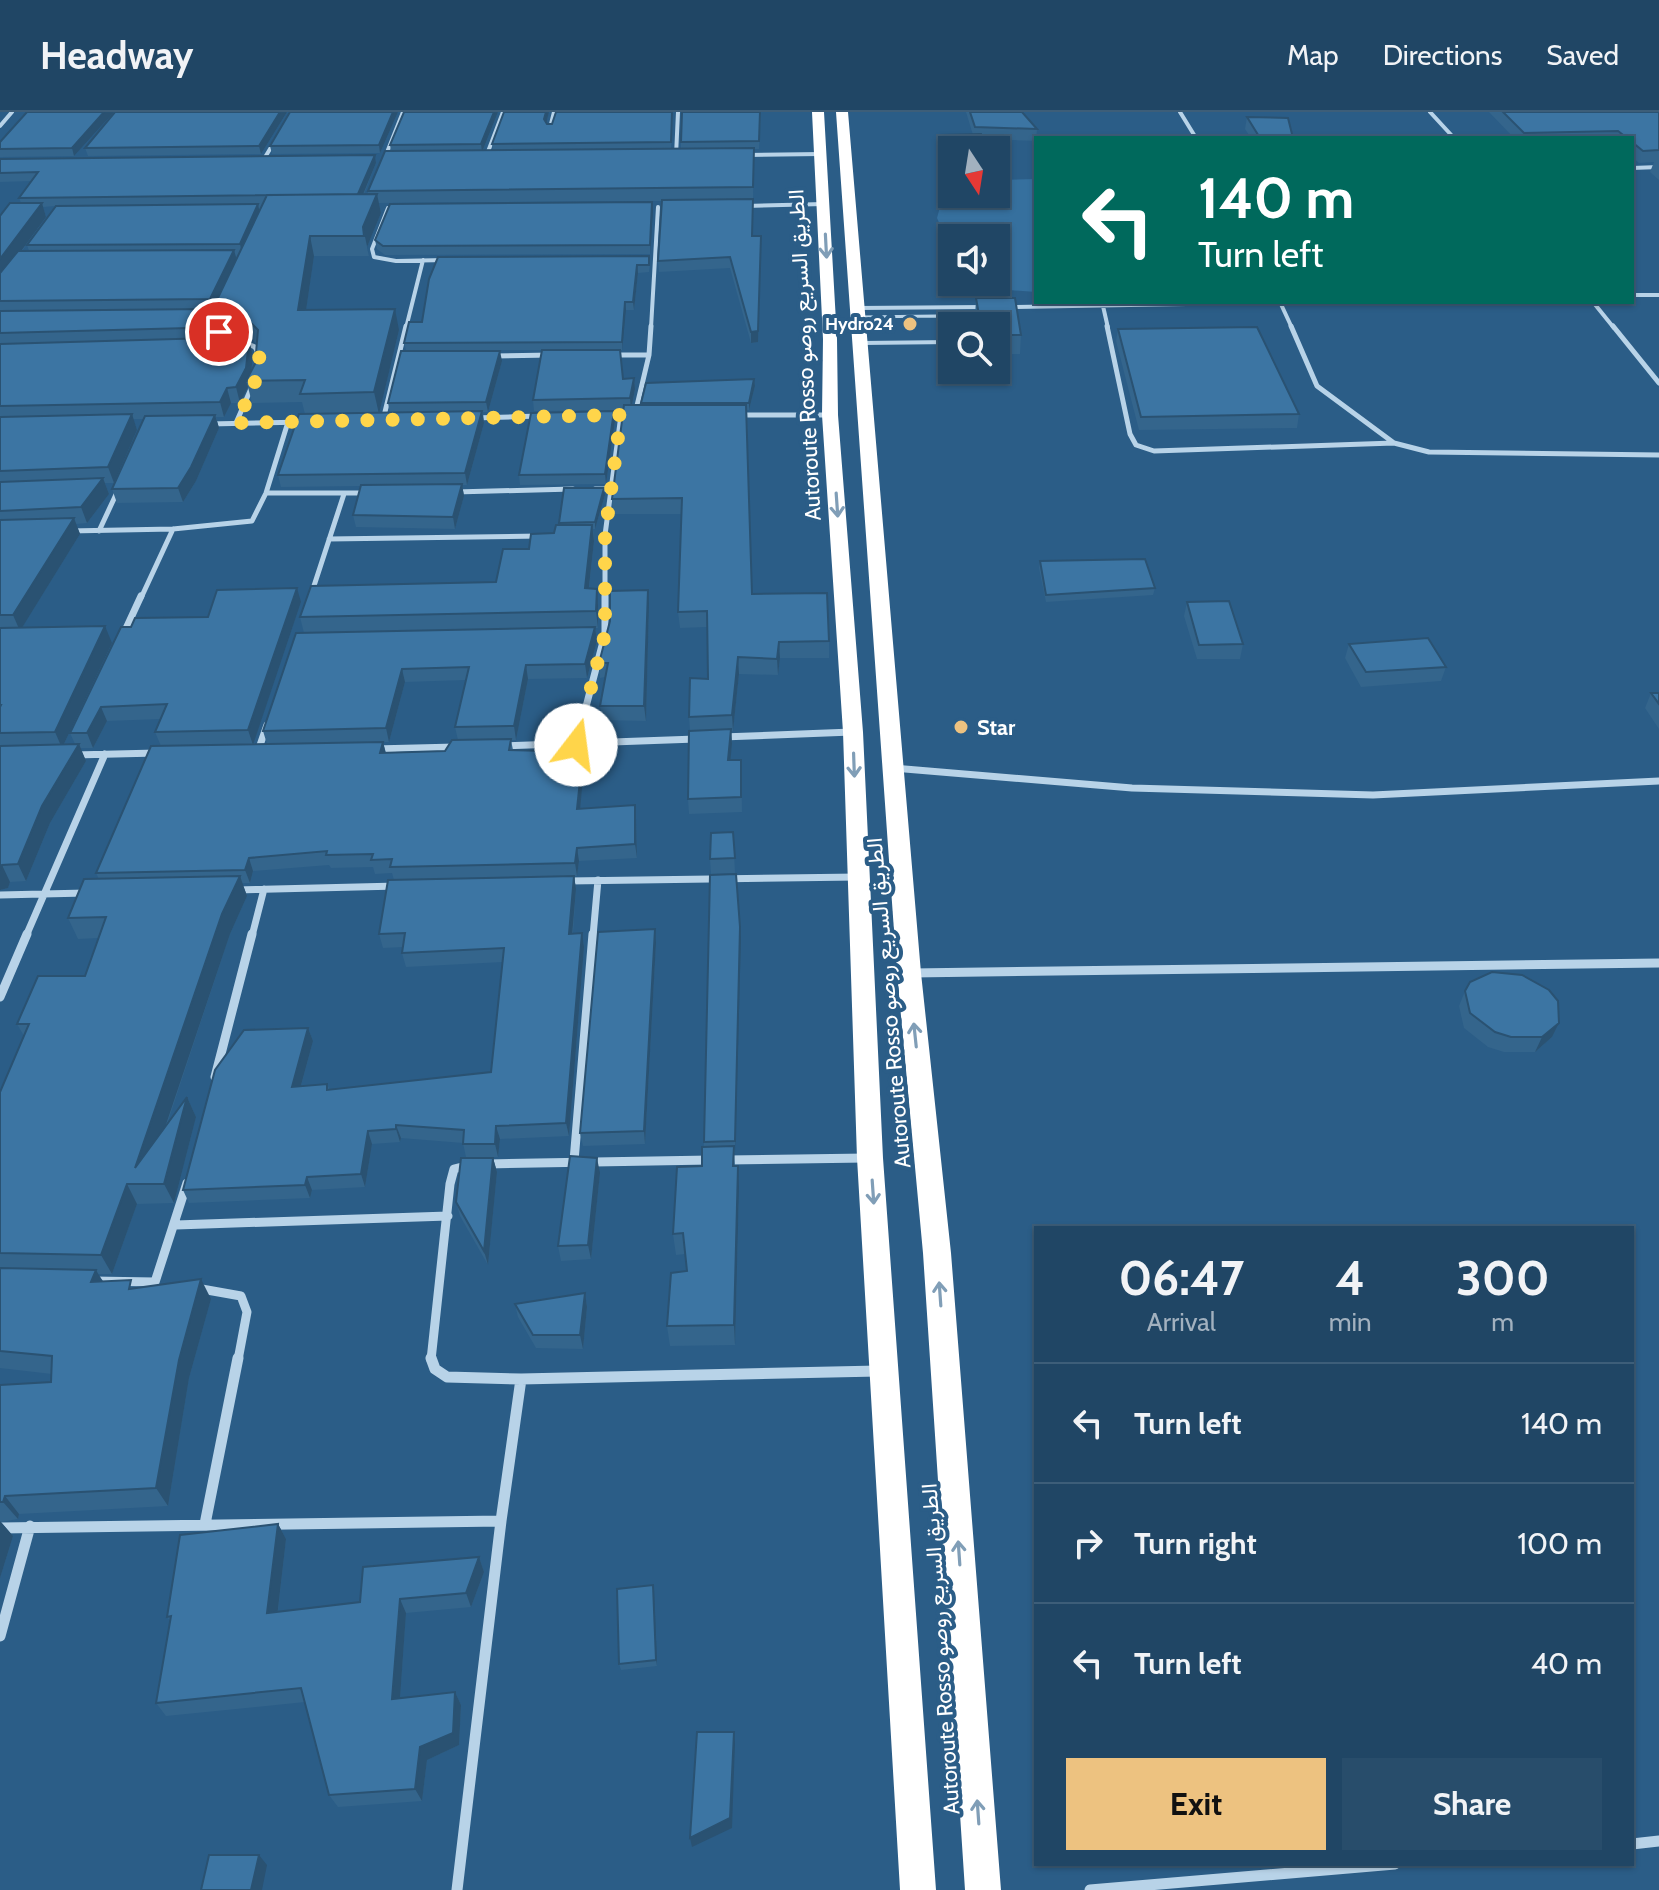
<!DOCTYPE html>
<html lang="en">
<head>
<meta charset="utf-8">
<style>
  :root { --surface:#204665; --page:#284d6b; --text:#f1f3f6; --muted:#a2b1bf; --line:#3d5e79; --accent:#edc280 }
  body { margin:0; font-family:Cabin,Vazirmatn,sans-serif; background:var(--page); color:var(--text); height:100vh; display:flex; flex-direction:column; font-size:30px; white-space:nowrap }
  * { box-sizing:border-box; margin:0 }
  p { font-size:26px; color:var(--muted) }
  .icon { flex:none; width:44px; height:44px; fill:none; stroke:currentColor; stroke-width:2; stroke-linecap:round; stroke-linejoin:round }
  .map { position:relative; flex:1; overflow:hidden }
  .drawer { position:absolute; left:1034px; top:1114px; width:600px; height:640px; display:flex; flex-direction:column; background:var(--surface); border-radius:0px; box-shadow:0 2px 6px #0004,0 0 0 2px var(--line) }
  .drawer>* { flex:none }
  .guide { position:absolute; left:1034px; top:24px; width:600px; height:168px; border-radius:0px; box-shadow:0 2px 6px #0004,0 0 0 2px var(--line); background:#00695c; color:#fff; overflow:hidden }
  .needle { width:52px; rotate:168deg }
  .fabs { position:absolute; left:938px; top:24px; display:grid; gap:16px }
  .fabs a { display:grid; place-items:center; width:72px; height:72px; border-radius:0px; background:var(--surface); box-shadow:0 2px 6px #0004,0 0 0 2px var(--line); font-size:40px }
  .pin { position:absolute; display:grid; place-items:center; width:68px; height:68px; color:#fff; margin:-34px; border:4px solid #fff; border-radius:50%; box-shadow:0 2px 8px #0007 }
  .me { position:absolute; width:88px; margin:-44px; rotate:15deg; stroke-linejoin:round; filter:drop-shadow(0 0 6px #0008) }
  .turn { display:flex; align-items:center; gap:28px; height:168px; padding:0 32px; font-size:36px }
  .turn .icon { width:104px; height:104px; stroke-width:2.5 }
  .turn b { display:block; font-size:56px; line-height:68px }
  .eta { display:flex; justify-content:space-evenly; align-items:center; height:136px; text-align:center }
  .eta b { font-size:48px; font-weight:700; line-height:56px }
  .cta { display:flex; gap:16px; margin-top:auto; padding:16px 32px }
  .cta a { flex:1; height:92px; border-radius:0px; background:var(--accent); color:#111; font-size:32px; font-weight:700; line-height:92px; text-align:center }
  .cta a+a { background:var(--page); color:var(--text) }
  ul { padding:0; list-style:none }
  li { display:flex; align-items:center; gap:24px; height:120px; padding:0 32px; border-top:2px solid var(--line) }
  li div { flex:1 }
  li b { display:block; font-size:30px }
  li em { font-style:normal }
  header { display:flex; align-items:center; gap:48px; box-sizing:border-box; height:112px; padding:0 40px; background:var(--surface); border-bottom:2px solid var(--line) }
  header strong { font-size:38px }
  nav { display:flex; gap:44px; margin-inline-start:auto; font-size:28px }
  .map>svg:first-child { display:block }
</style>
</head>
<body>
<header>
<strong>Headway</strong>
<nav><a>Map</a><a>Directions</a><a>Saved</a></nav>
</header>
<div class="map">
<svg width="1659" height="1778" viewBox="0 0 1659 1778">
  <rect width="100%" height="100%" fill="#2b5d87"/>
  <path fill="#36709e" d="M1036,67V180L970,175L968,170H996V126H952V139L937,106L947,69H952V82H996V68Z"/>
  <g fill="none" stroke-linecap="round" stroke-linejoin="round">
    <path stroke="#b8d3e8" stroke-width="3" d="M860,205L937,204L966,209L969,214"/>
    <path stroke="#b8d3e8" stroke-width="4" d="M862,231L952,230"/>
    <path stroke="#b8d3e8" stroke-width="4" d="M1180,0L1196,26
      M1430,0L1454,26
      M0,14L12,0
      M550,16L554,0
      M746,43L821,42
      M676,44L678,0
      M486,45L503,0
      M264,47L276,27
      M384,48L403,0
      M1632,56L1659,55
      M745,94L824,92
      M388,96L372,137L374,145L396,149L446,148
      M1632,183H1659
      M1280,190L1292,216
      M1593,190L1614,216
      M1103,194L1108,216
      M1009,195L1299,190
      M857,196L984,195
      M218,216L222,196
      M406,216L423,148
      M651,216L658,95"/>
    <path stroke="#b8d3e8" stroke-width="5" d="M217,214L219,220L255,235L260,244
      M1107,214L1130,322L1136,333L1154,339L1394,331
      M1291,214L1317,274L1394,331L1429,340L1659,343
      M1613,214L1659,271
      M613,243H649
      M493,244L552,243
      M635,302L649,243L651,214
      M737,303H830
      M473,306L539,304
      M383,308L406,214
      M236,311L253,272
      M209,312L307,310
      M595,377H611
      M455,380L573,377
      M266,381H369
      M69,419L173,417L252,409L266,381L288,310
      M99,419L119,376
      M329,427L541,424
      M311,483L344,382
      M141,486L173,417
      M605,486V423L621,303"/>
    <path stroke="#b8d3e8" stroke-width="7" d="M123,523L141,484
      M722,625L852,620
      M576,633L605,522V484
      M502,634L696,627
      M374,637L456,635
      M258,639L267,613
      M74,643L157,641
      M893,656L1132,676L1373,683L1659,669
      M568,769L858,765
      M236,778L398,774
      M0,783L86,781
      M26,824L105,642
      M252,824L264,777
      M593,824L598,768"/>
    <path stroke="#b8d3e8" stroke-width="9" d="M912,861L1659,851
      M0,885L27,822
      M215,965L252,822
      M727,1048L866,1046
      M574,1049L593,822
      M487,1052L710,1048
      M176,1113L448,1104
      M93,1169L155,1170L187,1071
      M196,1176L241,1184L247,1200L238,1248
      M431,1248L450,1072L454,1057L470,1053"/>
    <path stroke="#b8d3e8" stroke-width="11" d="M431,1246L435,1257L447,1265L521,1267L878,1259
      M501,1409L521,1267
      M205,1412L238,1246
      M0,1416L501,1409L457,1778
      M0,1524L30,1414
      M1632,1732L1659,1729
      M1090,1778L1395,1752"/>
    <path fill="#fff" fill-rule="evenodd" d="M812,0H824L837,227L838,303L863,620L883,1046L936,1778H900L857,1046L843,620L822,303L823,227Z
      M836,0H848L921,861L951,1141L1001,1778H965L923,1141L897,861Z"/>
  </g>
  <path fill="#34658c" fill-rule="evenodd" d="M114,0L74,44L0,45V30Z
    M287,0L261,42L88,44L85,36Z
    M398,0L380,41L272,42L270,34Z
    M404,0H498L483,38H493L492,32L504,0H549L546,11L547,12L673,0L671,37L681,36V30L761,0L759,37H754L753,88V124H761L758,230L751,231L730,156L659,160L658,149L662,89L379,91L381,101L367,135L369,144H314L306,198L399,218L379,301H390L388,291L502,249L488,300H483L484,311L467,373H462L464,384L455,417L356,415L353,403L361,374L281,375L278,363L305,302L302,290L252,291L248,275L240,291H231L224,305H216L219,316L196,369L183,390L117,391L112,377L143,307H133L137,318L114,371H105L109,382L87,411L76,412L80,422L21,517L112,531L64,632H75L70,621L131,515L208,505L301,490L253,632H267L263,619L304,521L300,505L496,470L529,437L554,421L559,413V411L605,383L595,417H593L594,429L589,476L597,477L598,494V516H595L597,529L587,566L528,567L516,628H511L513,638L584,654L580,696L635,693L636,707L637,746L579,749L577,764H574L576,777L573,821H582L584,835L569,1024L500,1027L498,1045H466L463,1031L401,1026L400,1030L372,1032L365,1075L312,1078L310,1086L189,1091L183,1078L308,916L313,929L301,974L327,972L330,978L491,960L503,850L406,855L402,841L403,835L383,836L379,822L394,768L392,761L375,762L373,755L331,756L329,753L253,759L250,771H242L247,784L230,822L166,1015L187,985L196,1005L174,1091L137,1092L112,1162H98L103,1169L135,1176L211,1187L189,1266L168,1394L19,1402L18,1407L1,1410L13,1424L0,1466V1273L51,1270L52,1262L0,1256V980L24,924L17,912L85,864L98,826L78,827L68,806L99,767L96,761L161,634L155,620L161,607L107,609L93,636H80L86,649L50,711L26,769L10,770L8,776L0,778V104L21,91L19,86L32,69L0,70V47L375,43L376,51L364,82H368V79L391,39L390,33ZM55,94L27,133L29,139H22L46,105L43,95ZM217,196L222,211V214L211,209L209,202H215ZM227,217L250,226L257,232L255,252L251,259L253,244L249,229L230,226ZM466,568L455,615L458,628L445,639L386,641L383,630H389L405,570Z
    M966,0H1022L1037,17L1036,29L982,27L952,38V66H946L940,35V23H973Z
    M1489,0H1659V68L1650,60L1654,50L1639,51L1632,45V26H1514Z
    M1247,5L1293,26H1251L1245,17Z
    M652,90L650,142L385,143L377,137L375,128Z
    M650,152L649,160L638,161L634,198H626L622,238H406L404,231L422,210L429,167Z
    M976,186L1021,223L1020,242H996V214H976L975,206Z
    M1118,217L1299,302L1297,316L1139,318L1116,229Z
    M634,266L635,277L632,293H642L641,291L754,267L755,274L749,298H747L752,482L829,529V546H780L778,563L739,562L733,619H731L732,632L730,648H741L742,700L689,702L688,687L690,619L689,605L708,567L707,515L680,516L678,500L682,402H613L612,387L624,298L534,299L533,288L623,267Z
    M614,299L615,309L606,372L520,373L519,363Z
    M1040,449L1155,476L1153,483L1046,490L1039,456Z
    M1187,490L1243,532L1240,547H1197L1184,504Z
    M649,492L646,609L602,608L600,594L605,565L600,566L599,551Z
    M1349,532L1446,555L1441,569L1361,575L1345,546Z
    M1651,581H1659V617L1645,596Z
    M733,720L735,761L711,762L710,747Z
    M655,817L656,831L645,1032L583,1034L580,1021Z
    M741,826L735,1041H734L735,1054H738L739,1075L735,1233L670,1234L667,1214L687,1159L685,1142L676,1143L673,1122L702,1054L704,1030Z
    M1465,879L1559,911L1552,925L1535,940H1504L1488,935L1464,916L1459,894Z
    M493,1046L497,1060L488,1153L460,1104L456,1090Z
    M600,1061L591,1147L561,1149L558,1134Z
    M585,1181L587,1195L583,1237L536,1236L518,1205L515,1192Z
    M278,1412L286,1427L278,1499L360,1490L479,1445L484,1460L471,1495L406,1501L400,1586L455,1580L461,1593L459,1633L427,1648L422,1689L338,1695L329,1683L305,1590L166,1604L156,1591L170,1509L167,1505Z
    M654,1479L657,1554L621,1558L619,1552Z"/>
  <path fill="#2a5272" d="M104,0H114L74,44L72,36Z
    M280,0H287L261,42L259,34Z
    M393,0H398L380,41L379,33Z
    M494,0H498L482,40L481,32Z
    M546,0H549L545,16L544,7Z
    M375,43L376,51L359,92L358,83Z
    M377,82L381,101L367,135L369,144L363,115Z
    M652,90L653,99L650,142V133Z
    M42,91L46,105L0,168V147Z
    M258,92L260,102L242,142L240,132Z
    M310,124L314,144L303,219L298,198Z
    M761,124L758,230L751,231V220Z
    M234,138L238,152L216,190L217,196L215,202L210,187Z
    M637,153L638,161L634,198L633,190Z
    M625,190L626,198L622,238V230Z
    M395,197L399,218L379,302L374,280Z
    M249,229L253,244L250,269H246L248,275L240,291L236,275Z
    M500,239L502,249L488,300L486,290Z
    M634,266L635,277L631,298L630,286Z
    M754,267L755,274L749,298V291Z
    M227,276L231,291L224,305L220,290Z
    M482,299L484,311L467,373L465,361Z
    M614,299L615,309L606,372L605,362Z
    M132,302L137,318L114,371L108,355Z
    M215,303L219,316L196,369L183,390L178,376Z
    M103,366L109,382L87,411L81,395Z
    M462,372L464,384L455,417L453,405Z
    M604,376L605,383L595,417V410Z
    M74,406L80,422L20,519L13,503Z
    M592,413L594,429L587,492L585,476Z
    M297,476L301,490L253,633L248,618Z
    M597,477L598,494V516L596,499Z
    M648,478L649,492L646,609L644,594Z
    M105,514L112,531L62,636L55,620Z
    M595,515L597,529L587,566L585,552Z
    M779,530L780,546L778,563L777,547Z
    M738,545L739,562L733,619L732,603Z
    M526,553L528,567L516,628L514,614Z
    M402,557L405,570L389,630L386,616Z
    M101,595L107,609L93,636L87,621Z
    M731,617L732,632L729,663L728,648Z
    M383,630L386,643L380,641Z
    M79,632L86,649L50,711L26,769L18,752L42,694Z
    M583,640L584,654L579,710L577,697Z
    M635,693L636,707L637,746L635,732Z
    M577,736L579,749L577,764L575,751Z
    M249,746L253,759L250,771L245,758Z
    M2,753L10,770L8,776L0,778V758Z
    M240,764L247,784L230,822L146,1072L135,1056L222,802Z
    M574,764L576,777L571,835L569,822Z
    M740,815L741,826L735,1041V1029Z
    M655,817L656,831L645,1032L644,1019Z
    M582,821L584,835L569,1024L566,1011Z
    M1559,911L1552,925L1535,940L1542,925Z
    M308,916L313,929L297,988L292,975Z
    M187,985L196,1005L174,1091L164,1072Z
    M396,1013L401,1026L400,1030L396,1017Z
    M496,1014L500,1027L498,1045L495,1032Z
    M368,1019L372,1032L365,1075L361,1062Z
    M493,1046L497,1060L488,1153L484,1139Z
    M597,1046L600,1061L591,1147L588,1133Z
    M738,1054L739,1075L735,1233L734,1213Z
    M307,1065L312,1078L310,1086L305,1073Z
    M127,1072L137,1092L112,1162L101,1143Z
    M96,1158L107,1177L91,1170Z
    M201,1167L211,1187L189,1266L168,1394L156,1376L179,1248Z
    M585,1181L587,1195L583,1237L580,1223Z
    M5,1384L19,1402L18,1407L3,1390Z
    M0,1409L13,1424L0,1466Z
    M278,1412L286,1427L276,1514L267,1501Z
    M479,1445L484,1460L471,1495L466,1481Z
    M653,1473L654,1479L657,1554L656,1548Z
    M400,1487L406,1501L399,1600L392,1587Z
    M455,1580L461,1593L459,1633L427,1648L422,1689L415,1677L420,1635Z
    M734,1620L735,1631L732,1716L692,1735L690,1726Z
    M259,1743L267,1753L262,1778H251Z"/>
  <path fill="#3c75a3" stroke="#2a5272" stroke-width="2" d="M27,0H104L72,36L0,37V30Z
    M115,0H280L259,34L85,36Z
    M290,0H393L379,33L270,34Z
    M404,0H494L481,32L390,33Z
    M504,0H546L544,7L547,12H552L556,0H672L671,30L492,32Z
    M682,0H760L759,29L681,30Z
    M970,0H1022L1037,17L975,15Z
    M1503,0H1659V38L1643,39L1632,30V26H1627L1618,19L1524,21Z
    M1247,5L1288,6L1293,26H1260Z
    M981,22L985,38H952V54H946L940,23Z
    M754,36L753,75L368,79L385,39Z
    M375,43L358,82L19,86L38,60L0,61V47Z
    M377,82L363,115L364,124H310L298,198L395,197L374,280L300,282L305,268L246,269L255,252L258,218L245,205L218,195L216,190L267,83Z
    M753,87L752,124H761L758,219L751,220L730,145L658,149L662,88Z
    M652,90L650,133L383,134L375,128L390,92Z
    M10,91H42L0,147V104Z
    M258,92L240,132L27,133L56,94Z
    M234,138L210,187L0,189V161L18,139Z
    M649,144V153H637L633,190H625L622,230L404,231L409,210H422L429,167L438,145Z
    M976,186H1015L1021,223H996V214H981Z
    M207,197L211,209L227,215L0,221V199Z
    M1257,215L1299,302L1141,305L1118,217Z
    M246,225L249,229L246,256L236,275L227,276L220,290L0,294V232Z
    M542,238H620L623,267L634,266L630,286L533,288Z
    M401,239H500L486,290L388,291Z
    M754,267L749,291H641L646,271Z
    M624,293H746L752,482L827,481L829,529L779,530L777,547L738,545L732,603L689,605L690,566L708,567L707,499L678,500L682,386L612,387Z
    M482,299L465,361L278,363L299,302Z
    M614,299L605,362L519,363L531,301Z
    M132,302L108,355L0,359V305Z
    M215,303L191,355L178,376L112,377L145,304Z
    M103,366L81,395L0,399V370Z
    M462,372L453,405L353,403L361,373Z
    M564,376H604L595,410L559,411Z
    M74,406L13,503H0V408Z
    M556,413H592L585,476L597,477L596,499L300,505L311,474L496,470L503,437H529L531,422L554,421Z
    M1145,447L1155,476L1046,483L1040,449Z
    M297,476L248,618L155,620L167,592L101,595L87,621H70L121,515H131L135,506L208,505L217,478Z
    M648,478L644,594H600L608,551H599L610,509V479Z
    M1229,489L1243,532L1199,533L1187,490Z
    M105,514L55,620L0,621V595L1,593H0V516Z
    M595,515L585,552L526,553L514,614L455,615L469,555L402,557L386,616L263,619L296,521Z
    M1428,526L1446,555L1366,560L1349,532Z
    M1651,581H1659V592Z
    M731,617L728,648H741V685L688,687L689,619Z
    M511,627L509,638L583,640L577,697L635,693V732L577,736L575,751L390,755L392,747L371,748L373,742L326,743L327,739L249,746L245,758L96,761L151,634L383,630L380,641L445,639L452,628Z
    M79,632L42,694L18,752L2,753L0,758V634Z
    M733,720L735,746L710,747L711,721Z
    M736,762L740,815L735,1029L704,1030L710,763Z
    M240,764L222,802L135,1056L187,985L164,1072H127L101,1143L0,1141V980L29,912H17L38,864H85L106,805L68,806L84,767Z
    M574,764L569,822L582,821L566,1011L496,1014L495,1032H463L464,1018L396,1013V1017L368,1019L361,1062L307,1065L305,1073L183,1078L215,958L244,918L308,916L292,975L327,972V978L491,960L504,836L402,841L405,821L379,822L388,768Z
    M655,817L644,1019L580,1021L598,820Z
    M1492,860L1522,863L1549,878L1558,889L1559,911L1542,925H1511L1495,920L1470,901L1465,879L1470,870Z
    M734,1034L733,1054H738L734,1213L667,1214L671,1161L687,1159L683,1121L673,1122L677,1055L702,1054V1035Z
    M570,1044L597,1046L588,1133L558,1134Z
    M461,1046H493L484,1139L456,1090Z
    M0,1156L96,1158L91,1170L131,1168L129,1177L201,1167L179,1248L156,1376L5,1384L3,1390H0V1273L51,1270L52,1244L0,1239Z
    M585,1181L580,1223H533L515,1192Z
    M278,1412L267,1501L360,1490L363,1455L479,1445L466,1481L400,1487L392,1587L455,1580L453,1621L420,1635L415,1677L329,1683L301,1576L156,1591L171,1504L167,1505L180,1423Z
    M653,1473L656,1548L619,1552L617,1477Z
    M697,1620H734L730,1706L690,1726Z
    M209,1743H259L251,1778H201Z"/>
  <defs><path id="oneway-shaft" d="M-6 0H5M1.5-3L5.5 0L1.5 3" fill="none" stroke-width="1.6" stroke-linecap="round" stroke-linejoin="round" transform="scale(2)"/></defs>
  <g stroke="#809eb7">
    <use href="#oneway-shaft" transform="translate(826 134) rotate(87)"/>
    <use href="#oneway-shaft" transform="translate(837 393) rotate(86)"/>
    <use href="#oneway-shaft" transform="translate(854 653) rotate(88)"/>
    <use href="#oneway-shaft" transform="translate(915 923) rotate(-96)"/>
    <use href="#oneway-shaft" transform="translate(873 1080) rotate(86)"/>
    <use href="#oneway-shaft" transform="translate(940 1182) rotate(-94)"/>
    <use href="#oneway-shaft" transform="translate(959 1441) rotate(-94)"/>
    <use href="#oneway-shaft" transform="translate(978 1700) rotate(-94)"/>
  </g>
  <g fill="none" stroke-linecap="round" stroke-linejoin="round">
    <path stroke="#ffd54a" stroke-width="14" stroke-dasharray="0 25.2" d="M219,220C230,224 246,227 254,235C271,249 243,295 236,311L621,303L605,423V522L576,633"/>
  </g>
  <g fill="#edc280" stroke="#2b5d87" stroke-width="3">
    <circle cx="910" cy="212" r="8"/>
    <circle cx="961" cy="615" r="8"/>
  </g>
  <g text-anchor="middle" stroke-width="8" stroke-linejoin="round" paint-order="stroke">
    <g font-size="18" font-weight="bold" fill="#fff" stroke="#2b5d87" text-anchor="end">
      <text x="894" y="218">Hydro24</text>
    </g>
    <g font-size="22" fill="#fff" stroke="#2b5d87">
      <text transform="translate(804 243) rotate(-93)" y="8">Autoroute Rosso الطريق السريع روصو</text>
      <text transform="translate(888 891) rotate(-95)" y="8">Autoroute Rosso الطريق السريع روصو</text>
      <text transform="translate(940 1537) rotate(-94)" y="8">Autoroute Rosso الطريق السريع روصو</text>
    </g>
    <g font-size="22" font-weight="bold" fill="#fff" stroke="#2b5d87" text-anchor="start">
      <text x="977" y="623">Star</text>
    </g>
  </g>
</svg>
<div class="fabs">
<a><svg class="needle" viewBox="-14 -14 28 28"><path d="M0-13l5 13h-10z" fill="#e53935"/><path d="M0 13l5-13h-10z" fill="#a2b1bf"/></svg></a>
<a><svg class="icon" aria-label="sound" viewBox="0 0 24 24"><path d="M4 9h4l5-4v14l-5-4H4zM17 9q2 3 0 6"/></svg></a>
<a><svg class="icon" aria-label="search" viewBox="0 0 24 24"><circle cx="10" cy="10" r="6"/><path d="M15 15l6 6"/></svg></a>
</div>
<div class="pin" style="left:219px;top:220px;background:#d93025"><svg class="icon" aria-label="arrive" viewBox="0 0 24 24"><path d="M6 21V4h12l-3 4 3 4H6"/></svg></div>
<svg class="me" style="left:576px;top:633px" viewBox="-20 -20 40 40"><circle r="19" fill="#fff"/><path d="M0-13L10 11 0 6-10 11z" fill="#ffd54a"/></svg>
<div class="guide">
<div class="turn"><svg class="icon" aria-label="left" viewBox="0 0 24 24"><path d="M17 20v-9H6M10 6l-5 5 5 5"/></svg><div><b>140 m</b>Turn left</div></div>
</div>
<section class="drawer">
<div class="eta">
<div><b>06:47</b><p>Arrival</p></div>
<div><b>4</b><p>min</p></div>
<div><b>300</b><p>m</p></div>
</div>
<ul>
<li><svg class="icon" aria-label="left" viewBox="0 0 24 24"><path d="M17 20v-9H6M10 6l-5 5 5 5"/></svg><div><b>Turn left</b></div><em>140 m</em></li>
<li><svg class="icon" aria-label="right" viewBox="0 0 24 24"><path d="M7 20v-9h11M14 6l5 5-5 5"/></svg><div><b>Turn right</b></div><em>100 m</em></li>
<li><svg class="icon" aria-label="left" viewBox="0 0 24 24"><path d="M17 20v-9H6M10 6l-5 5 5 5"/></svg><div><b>Turn left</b></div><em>40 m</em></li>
</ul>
<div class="cta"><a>Exit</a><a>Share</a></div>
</section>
</div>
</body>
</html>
